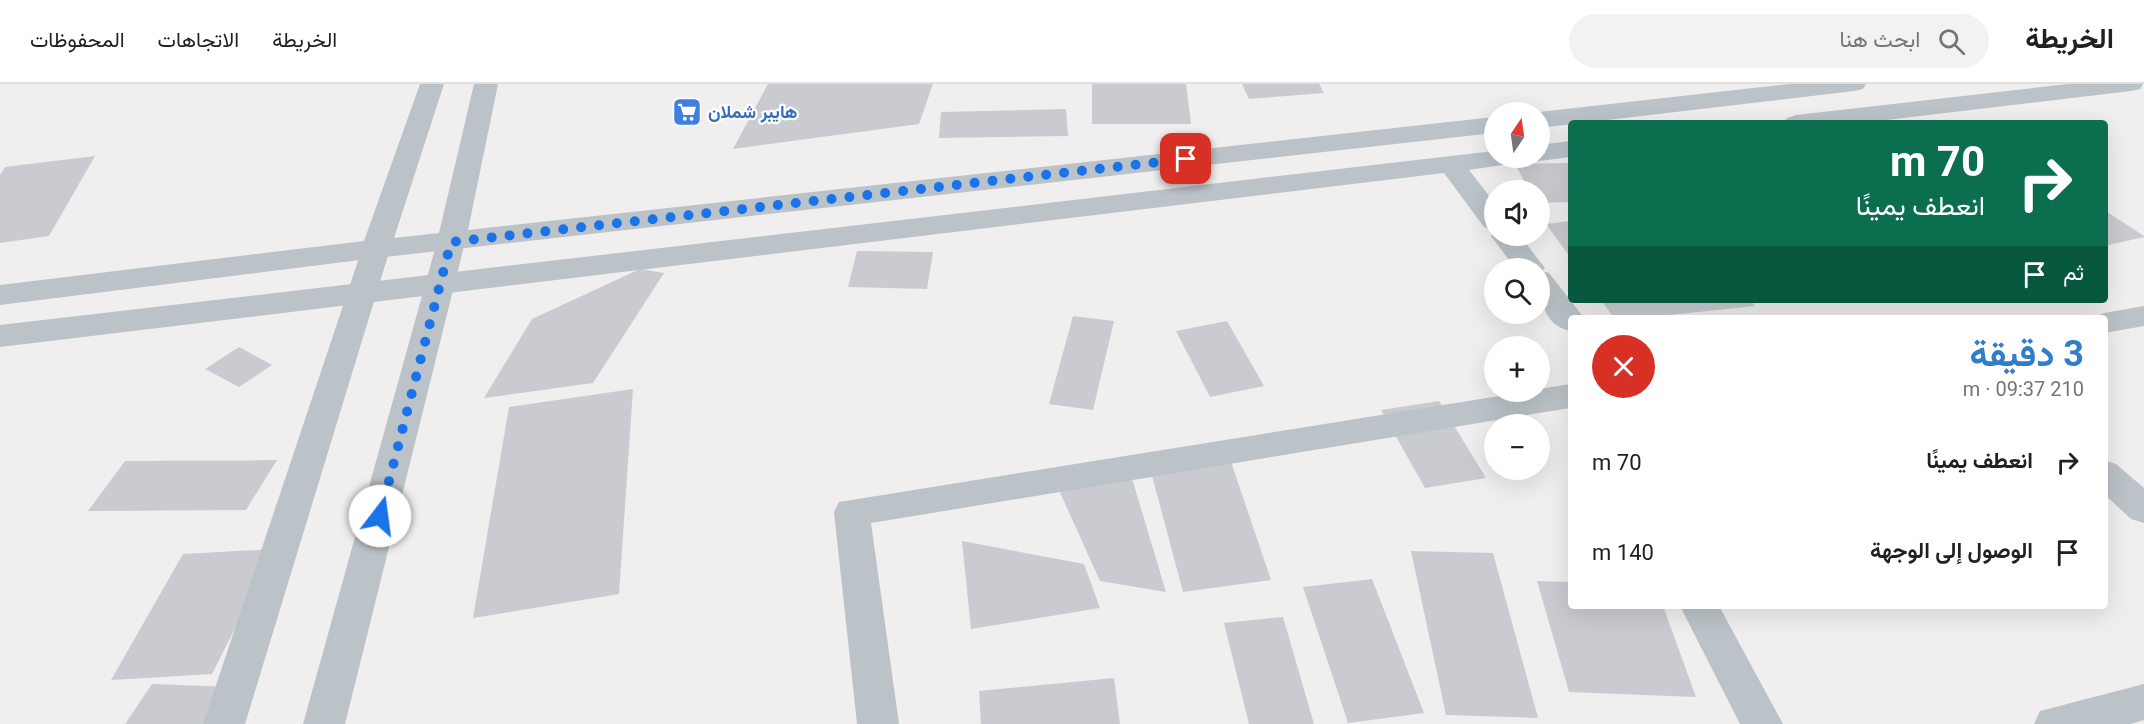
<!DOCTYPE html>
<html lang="ar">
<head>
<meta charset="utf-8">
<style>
  :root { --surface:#fff; --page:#f2f2f2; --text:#202124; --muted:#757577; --line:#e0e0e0; --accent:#307dc8 }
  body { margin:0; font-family:Roboto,Vazirmatn,sans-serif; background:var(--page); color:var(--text); direction:rtl; height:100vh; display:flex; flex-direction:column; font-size:22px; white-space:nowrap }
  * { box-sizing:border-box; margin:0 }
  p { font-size:20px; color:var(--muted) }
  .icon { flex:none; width:33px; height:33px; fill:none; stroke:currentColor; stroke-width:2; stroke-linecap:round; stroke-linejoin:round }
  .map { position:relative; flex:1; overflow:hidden; direction:ltr }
  .panel { position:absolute; left:1568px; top:231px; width:540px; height:294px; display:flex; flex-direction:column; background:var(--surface); border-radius:6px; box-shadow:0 6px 24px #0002; direction:rtl }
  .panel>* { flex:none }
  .banner { position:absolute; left:1568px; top:36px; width:540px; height:183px; border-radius:6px; box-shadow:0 6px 24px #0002; direction:rtl; background:#0b6e4f; color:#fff; overflow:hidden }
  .needle { width:39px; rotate:13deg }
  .buttons { position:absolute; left:1484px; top:18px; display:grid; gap:12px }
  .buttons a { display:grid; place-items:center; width:66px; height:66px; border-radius:50%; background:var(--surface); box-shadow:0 6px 24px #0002; font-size:30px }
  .pin { position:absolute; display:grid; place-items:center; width:51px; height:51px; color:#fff; margin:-26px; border-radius:12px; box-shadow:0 3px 9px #0006 }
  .me { position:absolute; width:66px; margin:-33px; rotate:15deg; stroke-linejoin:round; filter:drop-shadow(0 0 4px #0008) }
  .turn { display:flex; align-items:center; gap:21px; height:126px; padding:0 24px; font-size:27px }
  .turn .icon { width:78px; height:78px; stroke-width:2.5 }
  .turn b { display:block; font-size:42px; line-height:51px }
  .then { display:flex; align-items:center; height:57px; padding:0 24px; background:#0003; gap:12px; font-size:22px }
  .round { display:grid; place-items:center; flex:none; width:63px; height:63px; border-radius:32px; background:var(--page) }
  .overview { display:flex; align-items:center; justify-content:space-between; height:102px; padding:0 24px }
  h1 { font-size:36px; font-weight:700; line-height:45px; color:var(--accent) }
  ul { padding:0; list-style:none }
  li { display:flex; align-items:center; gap:18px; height:90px; padding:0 24px }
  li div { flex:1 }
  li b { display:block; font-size:22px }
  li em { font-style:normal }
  header { display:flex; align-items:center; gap:36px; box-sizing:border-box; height:84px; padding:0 30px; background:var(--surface); border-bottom:2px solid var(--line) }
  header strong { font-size:28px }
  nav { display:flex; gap:33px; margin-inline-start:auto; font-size:21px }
  .search { width:420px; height:54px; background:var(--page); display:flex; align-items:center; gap:15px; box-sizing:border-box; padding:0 21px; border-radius:33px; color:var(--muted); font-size:22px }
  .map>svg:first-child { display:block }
</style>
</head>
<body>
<header>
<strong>الخريطة</strong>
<div class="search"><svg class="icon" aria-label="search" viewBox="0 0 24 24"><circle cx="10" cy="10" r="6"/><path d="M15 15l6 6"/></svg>ابحث هنا</div>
<nav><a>الخريطة</a><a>الاتجاهات</a><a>المحفوظات</a></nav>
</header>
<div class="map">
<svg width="2144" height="640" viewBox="0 0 2144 640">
  <rect width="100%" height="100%" fill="#f0eeee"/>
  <path fill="#c9cbd0" d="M768,0H933L919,40L733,65Z
    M1092,0H1186L1191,40H1092Z
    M1242,0H1319L1324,9L1249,15Z
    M1066,25L1068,52L939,54L941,28Z
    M95,72L49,152L0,159V91L5,83Z
    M1570,79V118L1539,119V106H1529L1515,80Z
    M2104,126L2144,152V153L2104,162Z
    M1570,137V173L1546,140Z
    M857,167L933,168L927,205L848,203Z
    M640,185L664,189L593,299L484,314L532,235Z
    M1601,216H1750L1755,222L1641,234H1614Z
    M1073,232L1114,237L1093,326L1049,320Z
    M1227,237L1264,302L1210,313L1176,247Z
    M239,263L272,281L239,303L205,285Z
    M633,305L619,510L473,534L509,323Z
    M1439,317L1486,394L1425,404L1381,326Z
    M1225,360L1271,496L1183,508L1146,369Z
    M277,376L246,426L88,427L125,377Z
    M1128,381L1166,508L1100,497L1053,393Z
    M962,457L1084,480L1100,524L971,545Z
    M275,465L212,590L111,596L183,470Z
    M1411,467L1493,469L1538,634L1446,631Z
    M1372,495L1424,629L1348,639L1303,503Z
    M1537,497L1570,498V522H1663L1696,613L1569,608Z
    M1283,533L1314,640H1249L1224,539Z
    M1114,594L1120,640H981L979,607Z
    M152,600L231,603L209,640H125Z"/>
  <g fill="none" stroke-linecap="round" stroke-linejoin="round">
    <path fill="#bbc3c8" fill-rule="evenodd" d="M420,0H444L394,154L439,149L474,0H498L468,146L1494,33V49L376,174L0,221V201L364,157Z
      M1790,0H1866L1863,5L1854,7L1539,44V28Z
      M2068,0H2143L2140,5L2131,7L1861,39H1783L1787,34L1796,31Z
      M1570,57V73L1539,77L1529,74H1539V61Z
      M1494,67V74H1513L1509,80L1469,86L1494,118V146L1484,143L1444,89L0,263V241Z
      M1494,147V152H1520L1545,184L1542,187L1549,189L1581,230L1584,234H1570V247C1541,241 1539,209 1539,184H1515L1491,152Z
      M2144,222V242L2104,249V234H2092L2104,229Z
      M1570,300V324L871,439L899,640H857L834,428L839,418L1524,308H1539V305Z
      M2104,376L2116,380L2144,404V439L2131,435L2104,410Z
      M1680,522H1719L1783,640H1740Z
      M2144,600V636L2130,640H2034L2040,627Z"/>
    <path fill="#bbc3c8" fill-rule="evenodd" d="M451,149L461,152L465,158L345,640H303L437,158L441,152Z
      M376,156L386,159L390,165L245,640H203L362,165L366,159Z"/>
  </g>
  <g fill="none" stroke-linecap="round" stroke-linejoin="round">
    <path stroke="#1a73e8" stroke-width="10" stroke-dasharray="0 18" d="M380,432L451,158L1186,75"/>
  </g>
  <defs>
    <g id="supermarket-square" transform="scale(1.5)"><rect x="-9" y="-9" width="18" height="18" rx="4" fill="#3f7fe0" stroke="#fff"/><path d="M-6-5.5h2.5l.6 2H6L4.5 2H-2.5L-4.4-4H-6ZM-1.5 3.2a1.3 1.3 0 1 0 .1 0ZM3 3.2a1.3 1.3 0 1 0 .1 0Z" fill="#fff"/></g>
  </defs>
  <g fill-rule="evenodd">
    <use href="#supermarket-square" x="687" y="28"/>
  </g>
  <g text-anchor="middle" stroke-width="4.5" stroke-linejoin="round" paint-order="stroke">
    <g font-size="18" font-weight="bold" fill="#366cbe" stroke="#fff" text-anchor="start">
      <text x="708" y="34">هايبر شملان</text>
    </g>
  </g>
</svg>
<div class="buttons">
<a><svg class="needle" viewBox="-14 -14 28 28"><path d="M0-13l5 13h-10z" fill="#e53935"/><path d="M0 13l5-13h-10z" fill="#757577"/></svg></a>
<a><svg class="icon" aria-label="sound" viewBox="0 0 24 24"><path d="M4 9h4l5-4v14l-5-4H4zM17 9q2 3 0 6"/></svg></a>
<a><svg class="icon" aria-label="search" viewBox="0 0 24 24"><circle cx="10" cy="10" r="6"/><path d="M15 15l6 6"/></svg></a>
<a>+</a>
<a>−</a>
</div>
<div class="pin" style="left:1186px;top:75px;background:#d93025"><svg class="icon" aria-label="arrive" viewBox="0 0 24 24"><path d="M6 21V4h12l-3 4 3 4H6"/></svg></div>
<svg class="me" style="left:380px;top:432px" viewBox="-20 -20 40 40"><circle r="19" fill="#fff"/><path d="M0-13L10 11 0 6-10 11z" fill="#1a73e8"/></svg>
<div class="banner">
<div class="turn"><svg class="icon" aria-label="right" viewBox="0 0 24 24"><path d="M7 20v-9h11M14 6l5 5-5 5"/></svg><div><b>70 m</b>انعطف يمينًا</div></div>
<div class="then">ثم<svg class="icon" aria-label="arrive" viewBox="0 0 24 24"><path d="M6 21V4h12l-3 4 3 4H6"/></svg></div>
</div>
<section class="panel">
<div class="overview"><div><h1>3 دقيقة</h1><p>210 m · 09:37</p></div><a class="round" style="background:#d93025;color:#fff"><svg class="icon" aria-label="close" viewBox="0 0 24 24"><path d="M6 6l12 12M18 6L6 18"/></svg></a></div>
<ul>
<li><svg class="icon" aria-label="right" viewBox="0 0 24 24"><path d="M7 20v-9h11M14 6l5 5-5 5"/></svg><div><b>انعطف يمينًا</b></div><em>70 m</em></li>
<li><svg class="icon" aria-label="arrive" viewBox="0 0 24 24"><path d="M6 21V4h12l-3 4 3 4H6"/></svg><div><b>الوصول إلى الوجهة</b></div><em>140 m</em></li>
</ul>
</section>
</div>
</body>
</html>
